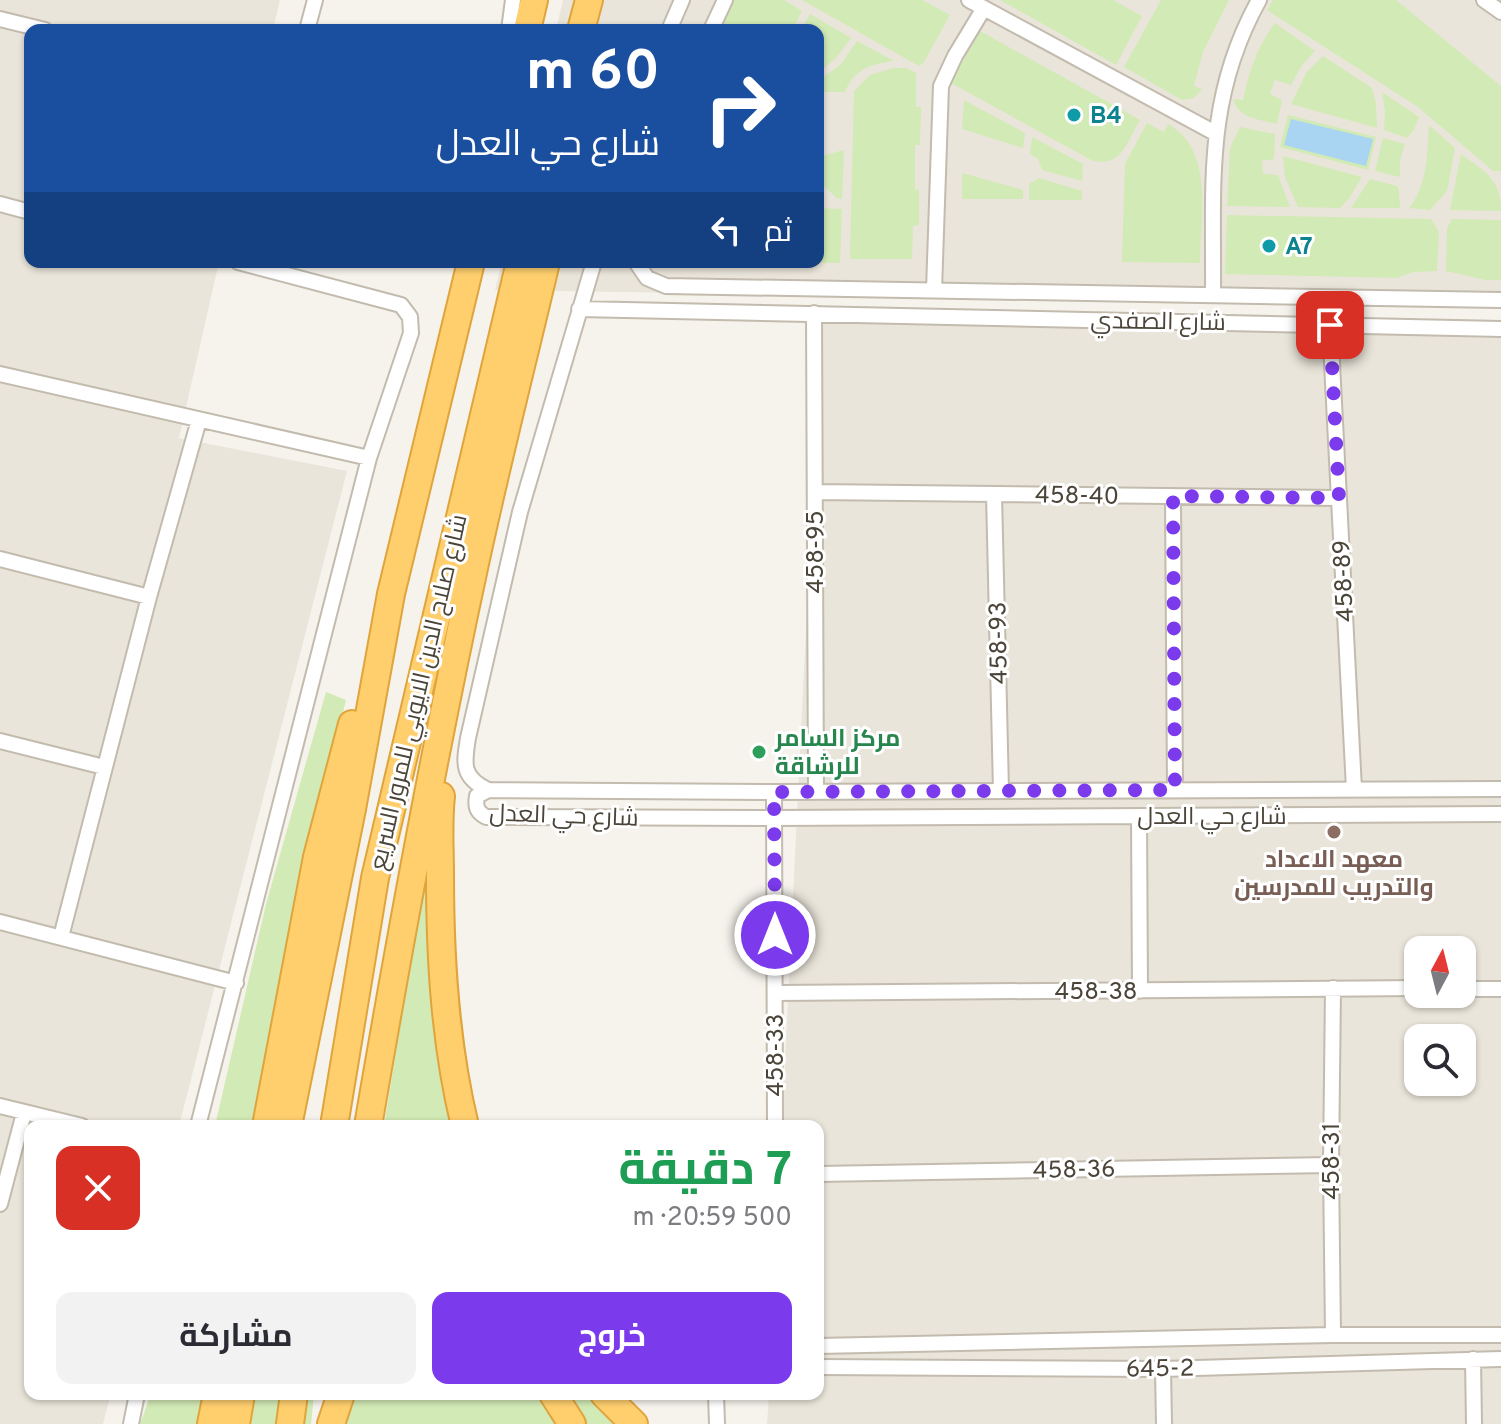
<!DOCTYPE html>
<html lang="ar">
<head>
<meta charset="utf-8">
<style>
  :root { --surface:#fff; --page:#f2f2f3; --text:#2b2b33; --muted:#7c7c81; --accent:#7c3aed }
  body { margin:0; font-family:Overpass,Cairo,sans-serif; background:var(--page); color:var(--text); direction:rtl; height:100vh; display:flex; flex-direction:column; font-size:30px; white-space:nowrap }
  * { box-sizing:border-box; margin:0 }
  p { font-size:26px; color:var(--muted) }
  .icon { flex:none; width:44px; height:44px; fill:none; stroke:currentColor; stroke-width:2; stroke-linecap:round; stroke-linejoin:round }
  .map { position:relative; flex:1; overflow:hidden; direction:ltr }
  .drawer { position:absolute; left:24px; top:1120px; width:800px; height:280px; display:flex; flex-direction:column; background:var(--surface); border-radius:16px; box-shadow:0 2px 6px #0004; direction:rtl }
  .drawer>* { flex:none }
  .top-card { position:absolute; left:24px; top:24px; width:800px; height:244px; border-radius:16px; box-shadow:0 2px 6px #0004; direction:rtl; background:#1a4fa0; color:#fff; overflow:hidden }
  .needle { width:52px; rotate:7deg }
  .controls { position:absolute; left:1404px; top:936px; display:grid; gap:16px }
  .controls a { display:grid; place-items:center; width:72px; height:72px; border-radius:16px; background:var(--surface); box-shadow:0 2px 6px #0004; font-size:40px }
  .pin { position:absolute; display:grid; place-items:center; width:68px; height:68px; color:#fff; margin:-34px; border-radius:16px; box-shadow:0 4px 12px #0006 }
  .me { position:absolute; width:88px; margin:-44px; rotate:0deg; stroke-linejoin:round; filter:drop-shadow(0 0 6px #0008) }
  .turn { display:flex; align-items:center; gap:28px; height:168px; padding:0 32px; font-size:36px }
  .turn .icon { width:104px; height:104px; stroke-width:2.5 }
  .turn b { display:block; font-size:56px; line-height:68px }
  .then { display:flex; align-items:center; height:76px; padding:0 32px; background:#0003; gap:16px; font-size:30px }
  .round { display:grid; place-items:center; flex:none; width:84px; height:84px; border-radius:16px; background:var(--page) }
  .overview { display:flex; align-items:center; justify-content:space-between; height:136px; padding:0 32px }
  h1 { font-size:48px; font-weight:700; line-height:60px; color:#1e9e55 }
  .action { display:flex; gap:16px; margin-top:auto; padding:16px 32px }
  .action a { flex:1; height:92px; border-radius:16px; background:var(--accent); color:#fff; font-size:32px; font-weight:700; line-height:92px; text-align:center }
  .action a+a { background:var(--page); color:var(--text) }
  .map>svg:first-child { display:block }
</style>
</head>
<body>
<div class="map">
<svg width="1501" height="1424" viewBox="0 0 1501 1424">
  <rect width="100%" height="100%" fill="#f6f3ec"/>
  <path fill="#eae5da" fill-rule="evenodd" d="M0,0H280L273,30H30V262H219L179,438L347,471L179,1126H30V1394H111L103,1424H0Z
    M563,0H1501V306L495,290L502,262H818V30H556Z
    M821,317L1501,338V1424H767L769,1394H818V1126H782ZM1418,950H1462V994H1418ZM1418,1038H1462V1082H1418Z"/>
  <path fill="#d2eab5" d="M733,0H784L802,11L792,30H719Z
    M802,0H922L950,15L924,62L919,66Z
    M1000,0H1113L1142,16L1116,65Z
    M1161,0H1229L1203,52L1194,86L1202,89L1194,98L1182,100L1124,67Z
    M1273,0H1396L1501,86V171H1493L1418,107L1267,10Z
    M810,14L851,38L836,58L818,73V30H801Z
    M1275,23L1315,51L1302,65L1291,85L1275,80L1270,94L1282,100L1277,124C1259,119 1239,119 1233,99L1243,100C1249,71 1257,47 1275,23Z
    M980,31L1140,120C1127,142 1121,169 1091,160L951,83Z
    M857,41L894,61C871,64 854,69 845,92H822L818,81L841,64Z
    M1323,56L1372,88L1376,103L1377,128L1291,104L1306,73Z
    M893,68H906L916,73V107H921L920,145H915V189L919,190V225L913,226L912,259H850L854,91L870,75Z
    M1382,92L1419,117L1414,130L1407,138L1384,130L1385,111Z
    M964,100L1025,133L1023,148L962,129Z
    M1288,115L1376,137L1368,170L1280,147Z
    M1147,123L1164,132L1168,124C1215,150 1200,217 1200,263L1122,262L1125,164Z
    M1429,125L1455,148L1447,191L1430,210L1409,208C1428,184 1427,155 1429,125Z
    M1240,127L1275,134L1274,159L1262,161L1263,174L1278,175L1290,207L1227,206L1230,148Z
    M1032,137L1083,164L1082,181L1042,170L1038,159L1030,154Z
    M1383,138L1405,144L1400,160V177L1375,171Z
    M844,150L842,199L837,198L818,181V157Z
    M1461,154C1485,172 1501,178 1501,211L1450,210Z
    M1283,156L1362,177L1350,197L1340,208L1298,207L1285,177Z
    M962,173L1023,190V199H962Z
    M1039,178L1082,191V200H1029V184Z
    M1370,179L1397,186L1399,190L1400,208H1351Z
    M818,208L842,209L840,263L790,262H818Z
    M1227,215L1431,219L1439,232L1437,271L1413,272L1397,278L1225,274Z
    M1452,219L1501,220V280H1486L1446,271L1447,228Z
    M326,692L346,700L292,918L253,1126H215L266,904Z
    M429,848L454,1126H384Z
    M151,1394H204L198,1424H140Z
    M254,1394H314L311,1424H238Z
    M357,1394H543L562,1424H344Z
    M564,1394H591L619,1424H583Z"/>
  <path fill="#a9d4f2" d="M1291,119L1373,139L1366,166L1284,145Z"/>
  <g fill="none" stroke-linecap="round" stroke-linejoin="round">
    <g stroke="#c2bbae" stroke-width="18">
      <path id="street" d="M969,0L1215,133
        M1484,0L1501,12
        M0,19L45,30
        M307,30L315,0
        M509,30L513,0
        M669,30L682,0
        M711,30L725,0
        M0,204L30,212
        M636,262L647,278L666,286L1501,300
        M934,290L941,86L955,56L984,8
        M1213,294C1214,186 1204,99 1259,0
        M579,309L1501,329
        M814,313L816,792
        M1330,325L1354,789
        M0,374L369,458
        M815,492L1339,498
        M994,494L1001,791
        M1173,496L1175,790
        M0,559L149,597
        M0,741L104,767
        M1501,789L774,792L488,790L477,796C475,807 477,812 486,817L774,818L1501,814
        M488,790C461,777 464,763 468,738L520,512L594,262
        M774,792L775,1126
        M1139,816L1140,991
        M0,922L236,983
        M61,937L149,597L199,420
        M1333,988L1331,1165L1333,1335
        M1462,989H1501
        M775,993L1418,988
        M0,1106L82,1126
        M198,1126L369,458L411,333L410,317L401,305L238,262
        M818,1174L1331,1165
        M0,1204L24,1113
        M818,1346L1333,1335H1501
        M1473,1359L1474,1424
        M818,1367L1163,1369L1501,1359
        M1163,1369L1164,1424
        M716,1394L717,1424
        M131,1424L137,1394"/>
    </g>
    <g stroke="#e0a43c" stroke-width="30">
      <path id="highway" d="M527,30L534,0
        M581,30L589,0
        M441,796C438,822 440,849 440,875C440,959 445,1044 465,1126
        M266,1126L317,857L352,724
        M288,1126L352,809L391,594L471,262
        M334,1126L375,878L520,262
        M368,1126C400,939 434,753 474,568C496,465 522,364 546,262
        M553,1394L572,1424
        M604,1394L634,1424
        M211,1424L217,1394
        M236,1424L241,1394
        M290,1424L294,1394
        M331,1424L341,1394"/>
    </g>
    <use href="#street" stroke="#fff" stroke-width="14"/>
    <use href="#highway" stroke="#ffcf6e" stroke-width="26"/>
  </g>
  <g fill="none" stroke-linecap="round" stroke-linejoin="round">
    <path stroke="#7c3aed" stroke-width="14" stroke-dasharray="0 25.2" d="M775,935L774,792L1175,790L1173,496L1339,498L1330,325"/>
  </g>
  <g fill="#0f9aa8" stroke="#fff" stroke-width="3">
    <circle cx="1074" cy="115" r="8"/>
    <circle cx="1269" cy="246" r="8"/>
  </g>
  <circle fill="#2e9e5b" stroke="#fff" stroke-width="3" cx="759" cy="752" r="8"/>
  <circle fill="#8d6e63" stroke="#fff" stroke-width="3" cx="1334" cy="832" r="8"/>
  <g text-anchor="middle" stroke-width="6" stroke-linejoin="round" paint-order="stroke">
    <g font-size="24" font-weight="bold" fill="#0d838f" stroke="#fff" text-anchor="start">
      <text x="1090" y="123">B4</text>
      <text x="1285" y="254">A7</text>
    </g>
    <g font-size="24" fill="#4b4439" stroke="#fff">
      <text transform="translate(1158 321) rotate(1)" y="8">شارع الصفدي</text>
      <text transform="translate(1077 495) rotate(1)" y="8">458-40</text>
      <text transform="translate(815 552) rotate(-90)" y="8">458-95</text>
      <text transform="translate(1343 581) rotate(-93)" y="8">458-89</text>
      <text transform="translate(998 643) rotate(-91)" y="8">458-93</text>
      <text transform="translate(418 692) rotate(-77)" y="8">شارع صلاح الدين الايوبي للمرور السريع</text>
      <text transform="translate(564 815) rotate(2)" y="8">شارع حي العدل</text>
      <text x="1212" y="824">شارع حي العدل</text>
      <text x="1096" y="999">458-38</text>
      <text transform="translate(775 1055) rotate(-90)" y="8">458-33</text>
      <text transform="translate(1331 1161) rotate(-90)" y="8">458-31</text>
      <text transform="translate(1074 1169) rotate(-1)" y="8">458-36</text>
      <text transform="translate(1160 1368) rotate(-1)" y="8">645-2</text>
    </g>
    <g font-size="24" font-weight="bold" fill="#27864d" stroke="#fff" text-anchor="start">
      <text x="775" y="746">مركز السامر<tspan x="775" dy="28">للرشاقة</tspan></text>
    </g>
    <g font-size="24" font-weight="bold" fill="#785e54" stroke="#fff">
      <text x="1334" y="867">معهد الاعداد<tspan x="1334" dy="28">والتدريب للمدرسين</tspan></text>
    </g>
  </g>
</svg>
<div class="controls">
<a><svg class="needle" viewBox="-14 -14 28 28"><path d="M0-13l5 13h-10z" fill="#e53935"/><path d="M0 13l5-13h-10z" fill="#7c7c81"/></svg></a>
<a><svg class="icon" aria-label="search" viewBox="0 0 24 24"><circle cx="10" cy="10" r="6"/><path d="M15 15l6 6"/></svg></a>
</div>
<div class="pin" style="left:1330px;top:325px;background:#d93025"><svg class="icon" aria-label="arrive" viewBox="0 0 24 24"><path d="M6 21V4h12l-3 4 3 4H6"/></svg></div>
<svg class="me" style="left:775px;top:935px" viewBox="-20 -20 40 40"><circle r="17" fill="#7c3aed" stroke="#fff" stroke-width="3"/><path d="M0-11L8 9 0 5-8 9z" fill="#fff"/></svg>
<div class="top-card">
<div class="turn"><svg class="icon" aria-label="right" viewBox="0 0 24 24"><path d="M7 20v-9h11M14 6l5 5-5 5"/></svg><div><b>60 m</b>شارع حي العدل</div></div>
<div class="then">ثم<svg class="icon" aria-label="left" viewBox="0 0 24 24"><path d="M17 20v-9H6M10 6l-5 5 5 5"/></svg></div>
</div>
<section class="drawer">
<div class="overview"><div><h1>7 دقيقة</h1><p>500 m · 20:59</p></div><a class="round" style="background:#d93025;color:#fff"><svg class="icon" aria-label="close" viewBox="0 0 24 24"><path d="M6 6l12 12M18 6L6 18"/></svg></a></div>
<div class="action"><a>خروج</a><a>مشاركة</a></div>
</section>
</div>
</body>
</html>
